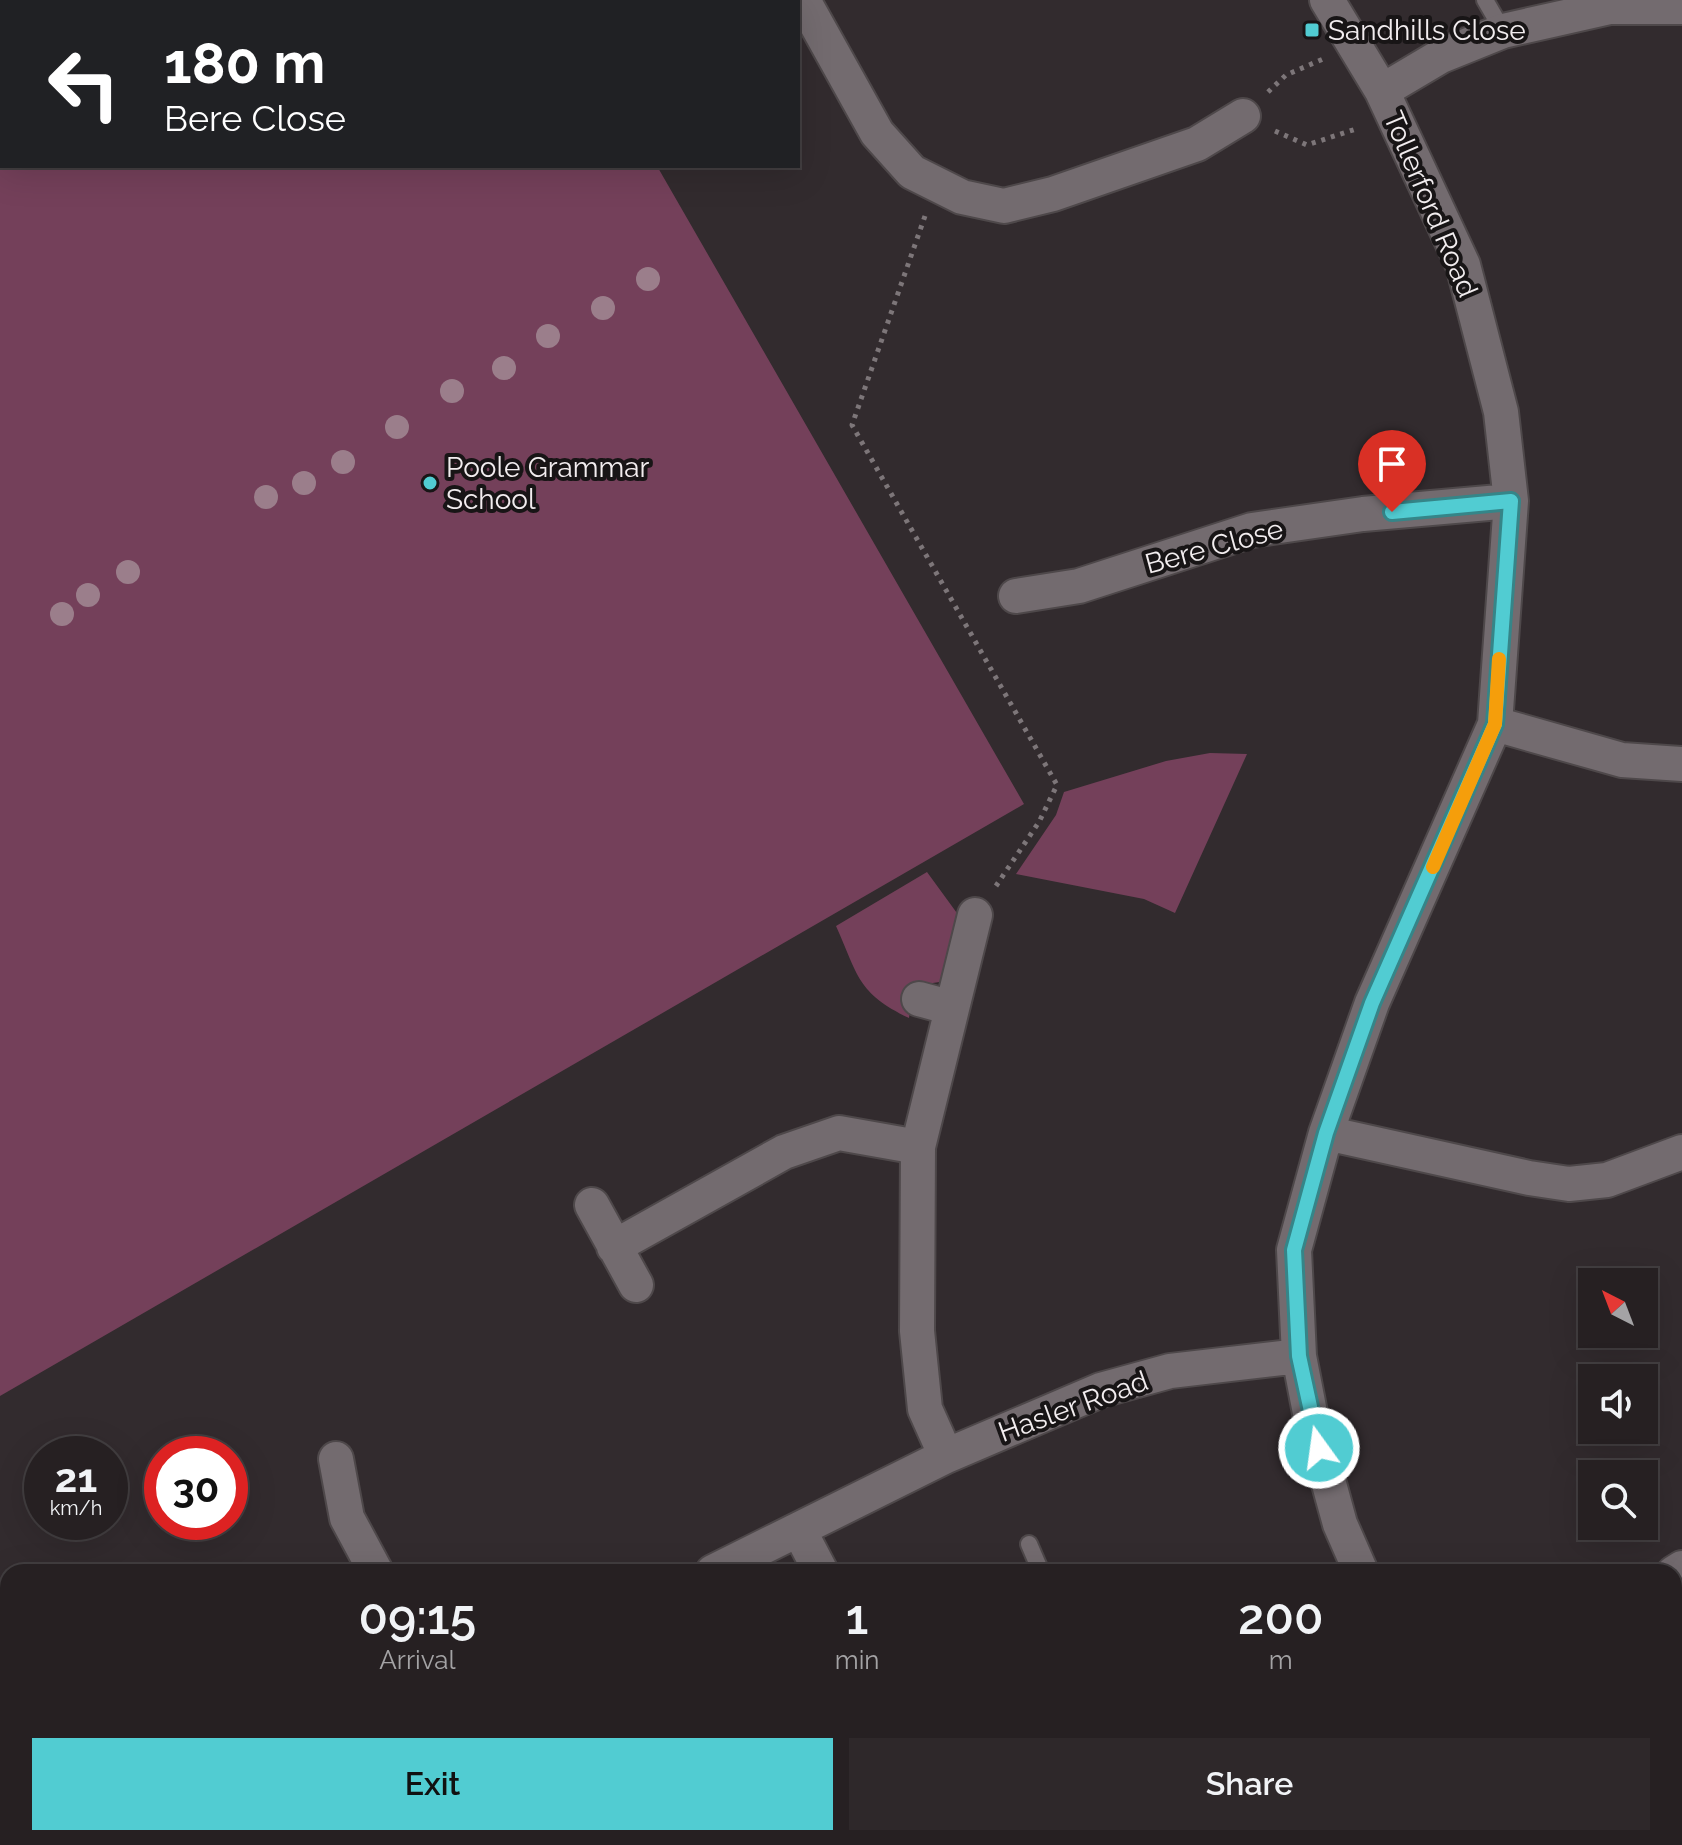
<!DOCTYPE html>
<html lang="en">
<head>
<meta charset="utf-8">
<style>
  :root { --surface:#262022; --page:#2e282a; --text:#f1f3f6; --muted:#a4a3a5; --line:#423e40; --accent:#51ccd2 }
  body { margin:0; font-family:Raleway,sans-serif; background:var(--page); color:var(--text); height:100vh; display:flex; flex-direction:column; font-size:30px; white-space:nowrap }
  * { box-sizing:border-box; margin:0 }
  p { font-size:26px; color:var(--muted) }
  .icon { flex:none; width:44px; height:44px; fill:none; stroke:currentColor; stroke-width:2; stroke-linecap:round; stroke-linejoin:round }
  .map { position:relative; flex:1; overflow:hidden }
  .sheet { position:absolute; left:0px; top:1564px; width:1682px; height:282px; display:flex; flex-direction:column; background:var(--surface); border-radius:24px 24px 0 0; box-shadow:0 8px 32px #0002,0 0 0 2px var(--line) }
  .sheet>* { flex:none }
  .banner { position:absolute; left:0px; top:0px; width:800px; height:168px; box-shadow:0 8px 32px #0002,0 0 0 2px var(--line); background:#202124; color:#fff; overflow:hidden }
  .needle { width:52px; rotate:318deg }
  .controls { position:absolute; left:1578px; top:1268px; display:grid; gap:16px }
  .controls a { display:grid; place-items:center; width:80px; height:80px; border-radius:0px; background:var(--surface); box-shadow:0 8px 32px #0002,0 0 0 2px var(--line); font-size:40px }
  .speed { position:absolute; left:24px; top:1436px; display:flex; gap:16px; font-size:40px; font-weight:700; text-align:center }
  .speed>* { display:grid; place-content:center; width:104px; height:104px; border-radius:50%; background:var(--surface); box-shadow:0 8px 32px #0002,0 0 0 2px var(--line); line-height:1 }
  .speed small { font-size:20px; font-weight:400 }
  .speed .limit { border:12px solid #d22; background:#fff; color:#111 }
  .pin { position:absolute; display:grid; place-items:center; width:68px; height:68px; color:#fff; margin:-82px -34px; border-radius:50% 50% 50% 0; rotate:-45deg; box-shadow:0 0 8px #0007 }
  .pin .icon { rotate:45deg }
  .me { position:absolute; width:88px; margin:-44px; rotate:346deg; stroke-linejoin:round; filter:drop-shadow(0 0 6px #0008) }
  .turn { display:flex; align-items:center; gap:28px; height:168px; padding:0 32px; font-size:36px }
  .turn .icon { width:104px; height:104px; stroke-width:2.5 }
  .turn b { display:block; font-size:56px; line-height:68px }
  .eta { display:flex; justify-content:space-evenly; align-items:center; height:136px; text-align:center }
  .eta b { font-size:48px; font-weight:600; line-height:56px }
  .button { display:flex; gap:16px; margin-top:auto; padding:16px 32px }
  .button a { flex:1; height:92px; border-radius:0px; background:var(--accent); color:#111; font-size:32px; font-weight:600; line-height:92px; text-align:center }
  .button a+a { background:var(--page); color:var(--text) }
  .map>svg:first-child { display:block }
</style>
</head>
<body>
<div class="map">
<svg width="1682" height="1845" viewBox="0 0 1682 1845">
  <rect width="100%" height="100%" fill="#322b2e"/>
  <path fill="#41343a" d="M598,1838H753L757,1845H586Z"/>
  <path fill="#74405a" d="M0,0H561L2,2V166H657L1024,804L0,1396Z
    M1210,753L1247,754L1175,913L1144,899L1016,874L1056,815L1064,792L1166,761Z
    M927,872L962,920L946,981L913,986L909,1018C857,993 858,975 836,926Z"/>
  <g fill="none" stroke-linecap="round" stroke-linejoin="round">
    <g stroke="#4e484a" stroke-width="20">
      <path id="service" d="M1485,0L1503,31
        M1029,1544L1041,1572"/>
    </g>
    <g stroke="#4e484a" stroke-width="38">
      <path id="minor" d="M803,0L877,133L912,172L962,197L1004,206L1053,194L1197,144L1243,116
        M1327,0L1382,91L1463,265L1501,412L1511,501L1495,724L1372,1003L1326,1133L1294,1250L1299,1356L1311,1418L1340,1524L1361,1572
        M1382,91L1441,56L1503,31L1610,7H1682
        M1016,596L1079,586L1252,530L1363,514L1511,501
        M1495,724L1622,760L1682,764
        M919,999L952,1008
        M1326,1133L1529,1178L1569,1184L1607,1180L1682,1152
        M592,1205L636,1285
        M614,1247L784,1152L839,1133L918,1147
        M946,1456L925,1409L917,1331L918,1147L975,915
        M336,1459L347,1518L376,1572
        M799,1530L821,1572
        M713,1572L946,1456L1101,1390L1170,1371L1299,1356
        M1674,1573L1682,1568
        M985,1838L989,1845
        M1515,1838L1520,1845
        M173,1845L186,1838
        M1196,1845L1208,1838"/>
    </g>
    <path stroke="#7d7679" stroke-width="5" stroke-dasharray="4 6" stroke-linecap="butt" d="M1268,92L1286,75L1323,59
      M1275,131L1307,145L1359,128
      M925,216L852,425L1057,785L1039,822L996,886"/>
    <use href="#service" stroke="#736b6f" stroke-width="16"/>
    <use href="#minor" stroke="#736b6f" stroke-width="34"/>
  </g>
  <g fill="#9b7e8b">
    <circle cx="648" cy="279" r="12"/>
    <circle cx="603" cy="308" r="12"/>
    <circle cx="548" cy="336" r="12"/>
    <circle cx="504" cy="368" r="12"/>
    <circle cx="452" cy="391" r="12"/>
    <circle cx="397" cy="427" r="12"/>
    <circle cx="343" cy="462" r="12"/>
    <circle cx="304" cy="483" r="12"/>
    <circle cx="266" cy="497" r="12"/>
    <circle cx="128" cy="572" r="12"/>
    <circle cx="88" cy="595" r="12"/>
    <circle cx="62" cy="614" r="12"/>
  </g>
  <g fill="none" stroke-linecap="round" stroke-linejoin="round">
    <g stroke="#358588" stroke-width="20">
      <path id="route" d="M1319,1448L1299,1356L1294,1250L1326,1133L1372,1003L1495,724L1511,501L1392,512"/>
    </g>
    <use href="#route" stroke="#51ccd2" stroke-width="14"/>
    <path stroke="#f59e0b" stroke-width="14" d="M1433,867L1495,724L1499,659"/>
  </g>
  <g fill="#51ccd2" stroke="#181516" stroke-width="3">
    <rect x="1304" y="22" width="16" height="16" rx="4"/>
    <circle cx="430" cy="483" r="8"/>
  </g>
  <g text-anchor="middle" stroke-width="8" stroke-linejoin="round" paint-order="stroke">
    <g font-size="28" fill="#f2edef" stroke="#181516" text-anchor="start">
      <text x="1328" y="40">Sandhills Close</text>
      <text x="446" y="477">Poole Grammar<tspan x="446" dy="32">School</tspan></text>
    </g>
    <g font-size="28" fill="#f2edef" stroke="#181516">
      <text transform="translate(1431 204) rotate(67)" y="10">Tollerford Road</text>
      <text transform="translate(1214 546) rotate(-15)" y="10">Bere Close</text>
      <text transform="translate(1073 1406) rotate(-20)" y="10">Hasler Road</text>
    </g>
  </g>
</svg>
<div class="controls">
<a><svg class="needle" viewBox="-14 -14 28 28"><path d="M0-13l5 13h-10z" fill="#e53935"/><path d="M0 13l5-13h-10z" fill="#a4a3a5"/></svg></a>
<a><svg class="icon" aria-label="sound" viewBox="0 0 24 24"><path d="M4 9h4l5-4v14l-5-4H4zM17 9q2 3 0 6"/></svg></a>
<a><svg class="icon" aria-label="search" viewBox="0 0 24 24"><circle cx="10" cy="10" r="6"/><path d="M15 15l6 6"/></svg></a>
</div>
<div class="speed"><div>21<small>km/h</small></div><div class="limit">30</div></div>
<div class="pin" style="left:1392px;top:512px;background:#d93025"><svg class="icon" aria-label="arrive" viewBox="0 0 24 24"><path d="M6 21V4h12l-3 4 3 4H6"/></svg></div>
<svg class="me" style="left:1319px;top:1448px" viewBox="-20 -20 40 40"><circle r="17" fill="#51ccd2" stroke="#fff" stroke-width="3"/><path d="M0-11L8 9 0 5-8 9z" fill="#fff"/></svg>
<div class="banner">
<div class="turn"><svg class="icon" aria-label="left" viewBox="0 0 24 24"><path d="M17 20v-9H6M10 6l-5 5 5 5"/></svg><div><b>180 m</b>Bere Close</div></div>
</div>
<section class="sheet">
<div class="eta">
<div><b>09:15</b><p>Arrival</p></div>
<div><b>1</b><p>min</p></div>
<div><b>200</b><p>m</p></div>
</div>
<div class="button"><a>Exit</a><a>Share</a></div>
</section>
</div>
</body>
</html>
